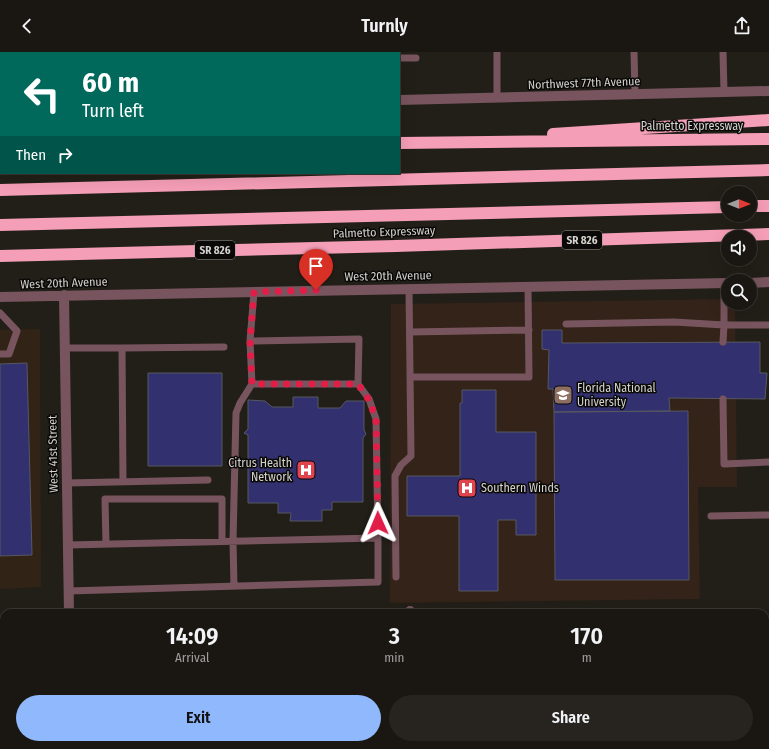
<!DOCTYPE html>
<html lang="en">
<head>
<meta charset="utf-8">
<style>
  :root { --surface:#1a1712; --page:#272420; --text:#f1f3f6; --muted:#9f9f9f; --line:#383632; --accent:#8fb8fd }
  body { margin:0; font-family:"Fira Sans Condensed",sans-serif; background:var(--page); color:var(--text); height:100vh; display:flex; flex-direction:column; font-size:15px; white-space:nowrap }
  * { box-sizing:border-box; margin:0 }
  p { font-size:13px; color:var(--muted) }
  .icon { flex:none; width:22px; height:22px; fill:none; stroke:currentColor; stroke-width:2; stroke-linecap:round; stroke-linejoin:round }
  .map { position:relative; flex:1; overflow:hidden }
  .details { position:absolute; left:0px; top:557px; width:769px; height:140px; display:flex; flex-direction:column; background:var(--surface); border-radius:12px 12px 0 0; box-shadow:0 4px 16px #0002,0 0 0 1px var(--line) }
  .details>* { flex:none }
  .hud { position:absolute; left:0px; top:0px; width:400px; height:122px; box-shadow:0 4px 16px #0002,0 0 0 1px var(--line); background:#00695c; color:#fff; overflow:hidden }
  .needle { width:26px; rotate:90deg }
  .tools { position:absolute; left:721px; top:134px; display:grid; gap:8px }
  .tools a { display:grid; place-items:center; width:36px; height:36px; border-radius:50%; background:var(--surface); box-shadow:0 4px 16px #0002,0 0 0 1px var(--line); font-size:20px }
  .pin { position:absolute; display:grid; place-items:center; width:34px; height:34px; color:#fff; margin:-41px -17px; border-radius:50% 50% 50% 0; rotate:-45deg; box-shadow:0 0 4px #0007 }
  .pin .icon { rotate:45deg }
  .me { position:absolute; width:44px; margin:-22px; rotate:359deg; stroke-linejoin:round; filter:drop-shadow(0 0 3px #0008) }
  .turn { display:flex; align-items:center; gap:14px; height:84px; padding:0 16px; font-size:18px }
  .turn .icon { width:52px; height:52px; stroke-width:2.5 }
  .turn b { display:block; font-size:28px; line-height:34px }
  .then { display:flex; align-items:center; height:38px; padding:0 16px; background:#0003; gap:8px; font-size:15px }
  .eta { display:flex; justify-content:space-evenly; align-items:center; height:68px; text-align:center }
  .eta b { font-size:24px; font-weight:600; line-height:28px }
  .cta { display:flex; gap:8px; margin-top:auto; padding:8px 16px }
  .cta a { flex:1; height:46px; border-radius:24px; background:var(--accent); color:#111; font-size:16px; font-weight:600; line-height:46px; text-align:center }
  .cta a+a { background:var(--page); color:var(--text) }
  header { display:flex; justify-content:space-between; align-items:center; height:52px; padding:0 16px; background:var(--surface); font-size:18px; font-weight:600 }
  .map>svg:first-child { display:block }
</style>
</head>
<body>
<header><svg class="icon" aria-label="back" viewBox="0 0 24 24"><path d="M15 5l-7 7 7 7"/></svg>Turnly<svg class="icon" aria-label="share" viewBox="0 0 24 24"><path d="M12 15V3M7 8l5-5 5 5M5 13v7h14v-7"/></svg></header>
<div class="map">
<svg width="769" height="697" viewBox="0 0 769 697">
  <rect width="100%" height="100%" fill="#221f18"/>
  <path fill="#312417" d="M0,0H281V1H1L0,25Z
    M40,277L41,535L0,537V278Z"/>
  <path fill="#332319" d="M728,247V251H735L737,435H698L700,547L390,551L391,252Z"/>
  <path fill="#32306f" stroke="#575860" d="M542,278H562V291L760,290V321H767L765,347L669,346L670,359L554,360L553,337H548L549,298L542,297Z
    M27,311L32,503L0,504V312Z
    M148,321H222V414H148Z
    M462,338H496V380H536V483H516V468H498V539H459V464H407V424H460V351H462Z
    M293,345H318V356H340L346,349H364V378L366,382L363,386V450H332V458H322V469H290L291,461H278V451H248V383L244,381L248,377V348L265,349L272,355H293Z
    M688,359L689,528H555L554,360Z
    M328,558V561H255V560Z
    M0,630H4V693H28V697H0Z
    M107,693H380L381,697H107Z
    M442,693H700V697H442Z"/>
  <g fill="none" stroke-linecap="round" stroke-linejoin="round">
    <path stroke="#78555e" stroke-width="7" d="M175,0V1
      M263,0V1
      M497,0V46
      M634,0L635,42
      M723,0L724,40
      M132,1V0
      M399,6H416
      M0,19H1
      M0,261L17,279L9,302H0
      M566,272L674,270L724,273H769
      M410,280L529,278
      M250,289L254,240
      M723,290L724,273V231
      M65,296H122L123,430
      M122,296L224,295
      M410,325H529L528,235
      M358,332H252L250,289L359,287L358,332L369,347L376,367L378,486
      M723,347L724,412L769,410
      M67,431L208,428
      M711,464L769,463
      M106,492L105,447H222V489
      M68,493L378,486V530L68,539
      M396,525L395,424L401,413L411,404L409,237
      M234,534L233,489L236,361L240,351L252,332"/>
    <path stroke="#78555e" stroke-width="10" d="M410,561V559
      M410,693V697"/>
    <path stroke="#78555e" stroke-width="10" d="M314,1V0
      M399,48L769,39
      M0,59H1
      M750,231L769,230
      M64,243L69,561
      M0,245L728,231
      M70,693V697"/>
    <path stroke="#f59eb7" stroke-width="12" d="M553,82L769,68
      M399,91L769,87
      M0,104H1
      M0,138L769,118
      M750,154H769
      M0,173L728,155
      M0,204L396,194L769,182"/>
  </g>
  <g fill="none" stroke-linecap="round" stroke-linejoin="round">
    <path stroke="#e11d48" stroke-width="7" stroke-dasharray="0 12.6" d="M316,238L254,240L250,289L252,332H358L369,348L376,367L378,471"/>
  </g>
  <defs>
    <g id="university-square" transform="scale(1)"><rect x="-9" y="-9" width="18" height="18" rx="4" fill="#8d6e63" stroke="#0a0907"/><path d="M0-5L7-2L0 1L-7-2ZM-4 1L0 2.5L4 1V4Q0 6-4 4Z" fill="#fff"/></g>
    <g id="hospital-square" transform="scale(1)"><rect x="-9" y="-9" width="18" height="18" rx="4" fill="#e0444e" stroke="#0a0907"/><path d="M-5-5h3v3.5h4V-5h3V5h-3V1.5h-4V5h-3Z" fill="#fff"/></g>
  </defs>
  <g fill-rule="evenodd">
    <use href="#university-square" x="563" y="343"/>
    <use href="#hospital-square" x="306" y="418"/>
    <use href="#hospital-square" x="467" y="436"/>
  </g>
  <g text-anchor="middle" stroke-width="3" stroke-linejoin="round" paint-order="stroke">
    <g fill="#0a0907" stroke="#979692" stroke-width="1">
      <rect x="562" y="179" width="40" height="18" rx="3"/>
      <rect x="195" y="189" width="40" height="18" rx="3"/>
    </g>
    <g font-size="11" font-weight="bold" fill="#d3d2cd">
      <text x="582" y="192">SR 826</text>
      <text x="215" y="202">SR 826</text>
    </g>
    <g font-size="12" fill="#d3d2cd" stroke="#0a0907">
      <text transform="translate(584 31) rotate(-2)" y="4">Northwest 77th Avenue</text>
      <text x="692" y="78">Palmetto Expressway</text>
      <text transform="translate(384 180) rotate(-2)" y="4">Palmetto Expressway</text>
      <text transform="translate(388 224) rotate(-1)" y="4">West 20th Avenue</text>
      <text transform="translate(64 231) rotate(-2)" y="4">West 20th Avenue</text>
      <text transform="translate(53 402) rotate(-91)" y="4">West 41st Street</text>
    </g>
    <g font-size="12" fill="#d3d2cd" stroke="#0a0907" text-anchor="start">
      <text x="577" y="340">Florida National<tspan x="577" dy="14">University</tspan></text>
      <text x="292" y="415" text-anchor="end">Citrus Health<tspan x="292" dy="14">Network</tspan></text>
      <text x="481" y="440">Southern Winds</text>
    </g>
  </g>
</svg>
<div class="tools">
<a><svg class="needle" viewBox="-14 -14 28 28"><path d="M0-13l5 13h-10z" fill="#e53935"/><path d="M0 13l5-13h-10z" fill="#9f9f9f"/></svg></a>
<a><svg class="icon" aria-label="sound" viewBox="0 0 24 24"><path d="M4 9h4l5-4v14l-5-4H4zM17 9q2 3 0 6"/></svg></a>
<a><svg class="icon" aria-label="search" viewBox="0 0 24 24"><circle cx="10" cy="10" r="6"/><path d="M15 15l6 6"/></svg></a>
</div>
<div class="pin" style="left:316px;top:238px;background:#d93025"><svg class="icon" aria-label="arrive" viewBox="0 0 24 24"><path d="M6 21V4h12l-3 4 3 4H6"/></svg></div>
<svg class="me" style="left:378px;top:471px" viewBox="-20 -20 40 40"><path d="M0-17L14 15 0 8-14 15z" fill="#e11d48" stroke="#fff" stroke-width="4"/></svg>
<div class="hud">
<div class="turn"><svg class="icon" aria-label="left" viewBox="0 0 24 24"><path d="M17 20v-9H6M10 6l-5 5 5 5"/></svg><div><b>60 m</b>Turn left</div></div>
<div class="then">Then<svg class="icon" aria-label="right" viewBox="0 0 24 24"><path d="M7 20v-9h11M14 6l5 5-5 5"/></svg></div>
</div>
<section class="details">
<div class="eta">
<div><b>14:09</b><p>Arrival</p></div>
<div><b>3</b><p>min</p></div>
<div><b>170</b><p>m</p></div>
</div>
<div class="cta"><a>Exit</a><a>Share</a></div>
</section>
</div>
</body>
</html>
